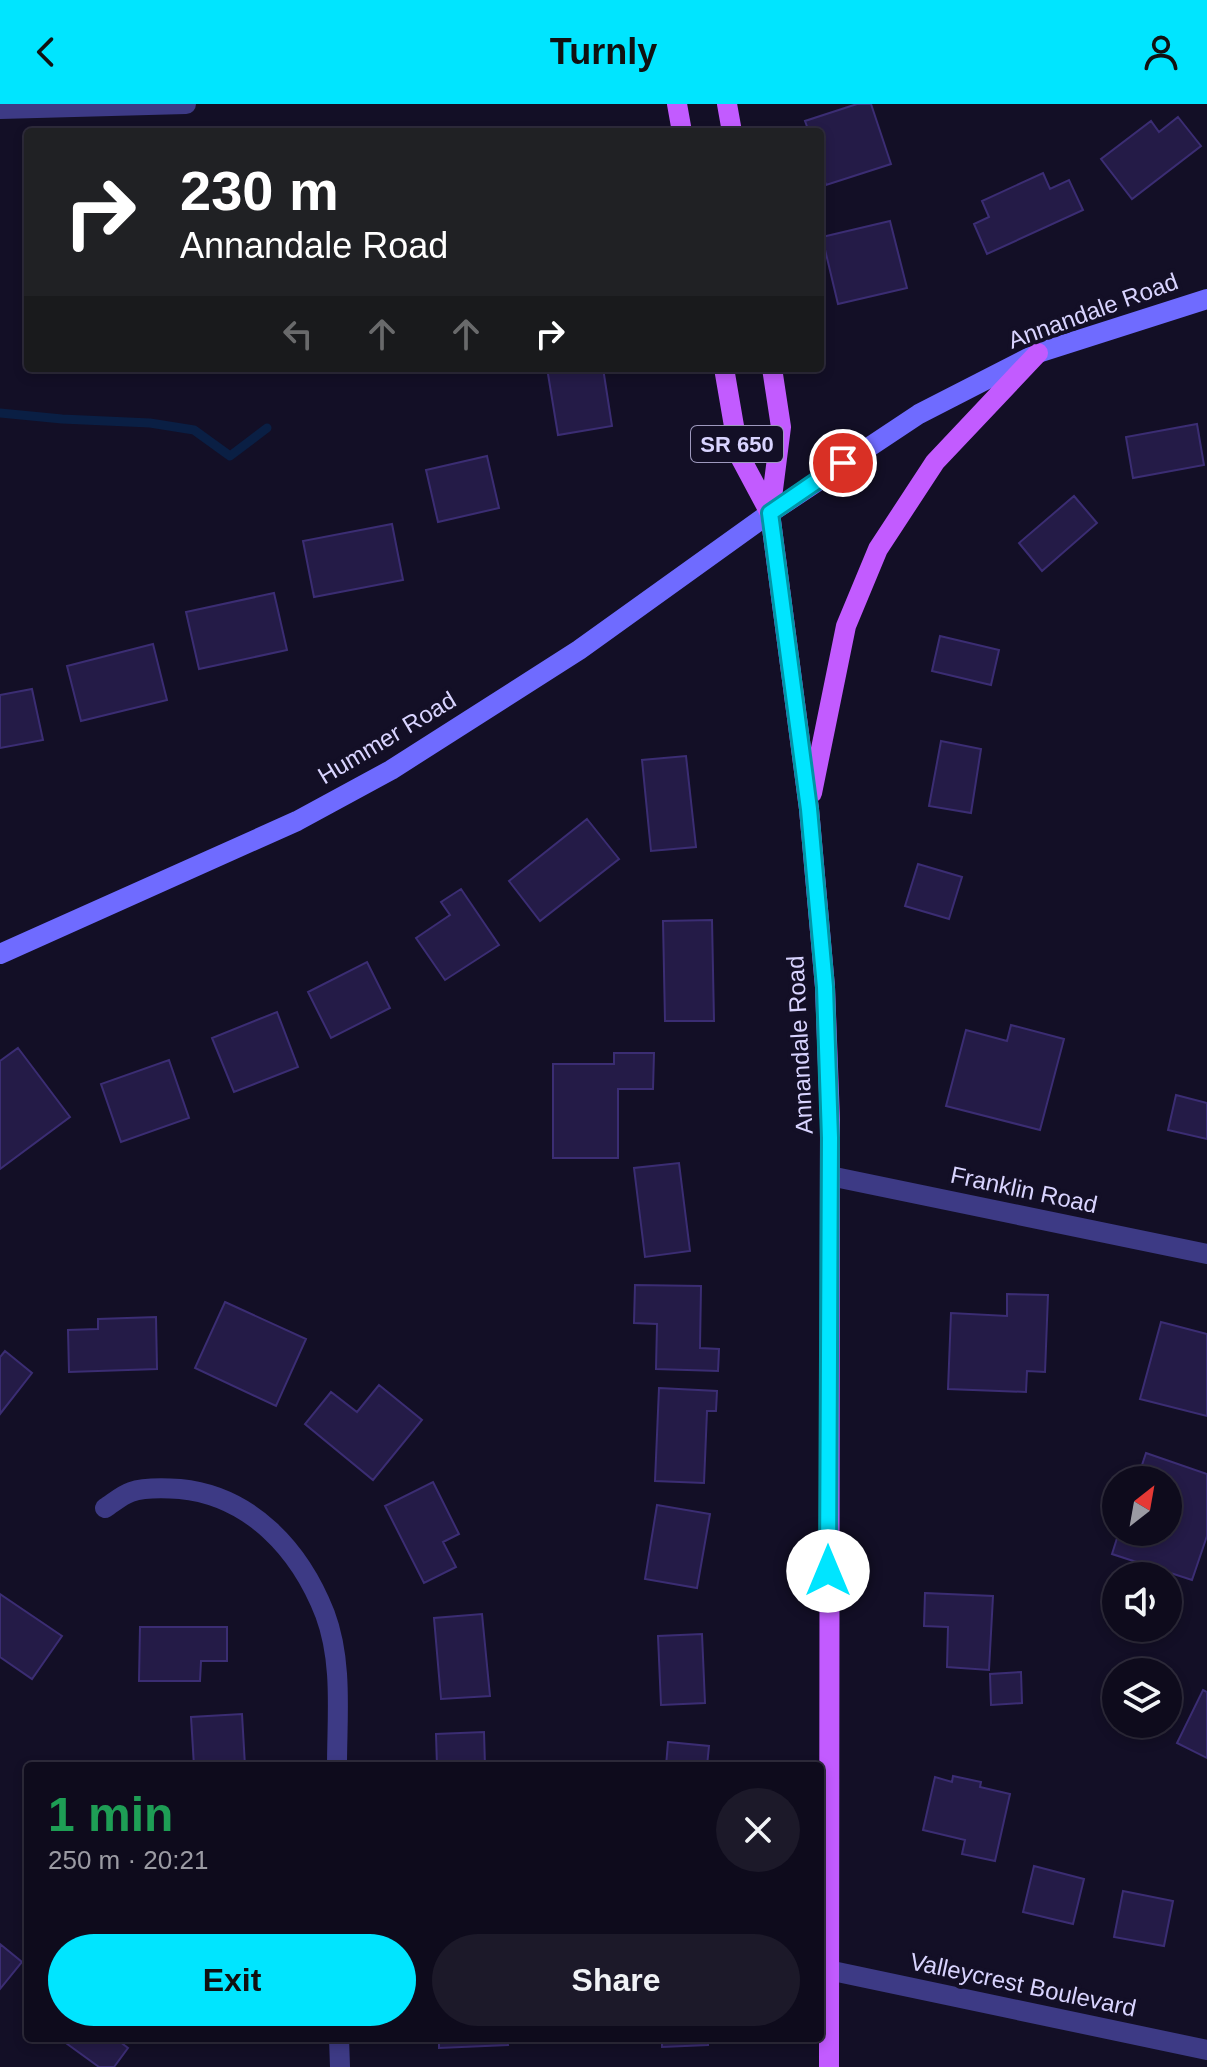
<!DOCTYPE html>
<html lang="en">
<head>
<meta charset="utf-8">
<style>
  :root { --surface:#0e0b1c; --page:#1c1929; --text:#f1f3f6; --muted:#9b9ba3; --line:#2e2b3b; --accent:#00e5ff }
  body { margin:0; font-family:Arial,sans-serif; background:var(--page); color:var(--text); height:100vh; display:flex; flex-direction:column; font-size:30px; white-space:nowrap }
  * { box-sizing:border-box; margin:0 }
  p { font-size:26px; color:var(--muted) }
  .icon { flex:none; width:44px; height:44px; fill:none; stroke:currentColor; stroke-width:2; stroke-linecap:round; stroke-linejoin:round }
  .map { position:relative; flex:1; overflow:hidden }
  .drawer { position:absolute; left:24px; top:1658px; width:800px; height:280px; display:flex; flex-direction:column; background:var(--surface); border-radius:8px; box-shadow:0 4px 12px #0003,0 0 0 2px var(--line) }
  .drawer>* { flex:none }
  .hud { position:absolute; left:24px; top:24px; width:800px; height:244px; border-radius:8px; box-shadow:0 4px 12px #0003,0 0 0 2px var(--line); background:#202124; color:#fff; overflow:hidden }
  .needle { width:52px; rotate:31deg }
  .buttons { position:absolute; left:1102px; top:1362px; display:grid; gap:16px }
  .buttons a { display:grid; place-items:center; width:80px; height:80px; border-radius:50%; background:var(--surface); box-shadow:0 4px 12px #0003,0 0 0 2px var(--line); font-size:40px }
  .pin { position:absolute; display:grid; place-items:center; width:68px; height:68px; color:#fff; margin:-34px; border:4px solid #fff; border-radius:50%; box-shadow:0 2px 8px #0007 }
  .me { position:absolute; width:88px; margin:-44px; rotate:0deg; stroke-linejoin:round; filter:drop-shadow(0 0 6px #0008) }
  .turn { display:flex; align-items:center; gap:28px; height:168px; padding:0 24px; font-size:36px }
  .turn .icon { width:104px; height:104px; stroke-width:2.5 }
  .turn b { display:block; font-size:56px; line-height:68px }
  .lanes { display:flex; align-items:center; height:76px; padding:0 24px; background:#0003; justify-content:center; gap:40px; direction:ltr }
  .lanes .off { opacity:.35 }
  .round { display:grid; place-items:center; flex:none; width:84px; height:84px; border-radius:42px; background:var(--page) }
  .summary { display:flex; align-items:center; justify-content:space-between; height:136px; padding:0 24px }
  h1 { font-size:48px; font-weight:700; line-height:60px; color:#1e9e55 }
  .action { display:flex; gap:16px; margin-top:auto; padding:16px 24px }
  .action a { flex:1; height:92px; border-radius:48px; background:var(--accent); color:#111; font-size:32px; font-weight:700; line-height:92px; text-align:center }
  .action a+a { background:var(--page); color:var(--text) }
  header { display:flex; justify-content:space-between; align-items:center; height:104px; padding:0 24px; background:var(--accent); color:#111; font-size:36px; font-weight:700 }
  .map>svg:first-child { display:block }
</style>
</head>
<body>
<header><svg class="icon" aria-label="back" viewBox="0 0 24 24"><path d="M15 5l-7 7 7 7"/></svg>Turnly<svg class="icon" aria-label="person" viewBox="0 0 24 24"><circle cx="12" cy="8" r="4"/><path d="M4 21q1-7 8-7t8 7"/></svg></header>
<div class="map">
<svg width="1207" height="1963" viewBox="0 0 1207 1963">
  <rect width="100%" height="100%" fill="#130f26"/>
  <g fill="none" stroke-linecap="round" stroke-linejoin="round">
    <path stroke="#0a1f44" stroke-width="9" d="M0,309L62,315L150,319L194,326L230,352L267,324"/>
  </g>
  <path fill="#241b47" stroke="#3b2d73" stroke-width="2" d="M857,0H871L891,60L826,81L820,62V28H809L805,17Z
    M1178,13L1201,42L1132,95L1101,55L1151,17L1159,28Z
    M1043,69L1050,85L1069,76L1083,106L987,150L974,120L989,113L982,97Z
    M890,117L907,184L838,200L822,133Z
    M547,264H603L612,322L558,331Z
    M1197,320L1204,361L1133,374L1126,333Z
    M487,352L499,404L438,418L426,366Z
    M1074,392L1097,419L1042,467L1019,439Z
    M392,420L403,476L314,493L303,437Z
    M274,489L287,546L199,565L186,508Z
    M940,532L999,546L991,581L932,567Z
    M153,540L167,596L81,617L67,562Z
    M32,585L43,636L0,644V591Z
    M941,637L981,645L971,709L929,702Z
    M686,652L696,743L651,747L642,656Z
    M587,715L619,755L540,817L509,777Z
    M918,760L962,773L949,815L905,802Z
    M461,785L499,841L445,876L416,834L450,811L441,798Z
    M712,816L714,917H665L663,817Z
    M367,858L390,904L331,934L308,888Z
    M277,908L298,963L234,988L212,934Z
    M1011,921L1064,935L1040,1026L946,1002L966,926L1007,937Z
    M18,944L70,1013L0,1065V957Z
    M614,949H654L653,985H618V1054H553V960H614Z
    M169,956L189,1014L121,1038L101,980Z
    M1176,991L1207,999V1035L1168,1026Z
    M679,1059L690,1147L645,1153L634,1064Z
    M635,1181L701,1182L700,1244L719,1245L718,1267L656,1265L657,1220L634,1219Z
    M1007,1190L1048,1191L1045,1268L1027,1267L1026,1288L948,1285L951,1209L1007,1212Z
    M225,1198L306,1235L276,1302L195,1264Z
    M156,1213L157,1265L69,1268L68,1226L98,1225V1215Z
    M1161,1218L1207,1230V1312L1140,1295Z
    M5,1247L32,1269L0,1310V1253Z
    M379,1281L422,1316L373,1376L305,1320L331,1288L357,1308Z
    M659,1284L717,1287L716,1307H707L704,1379L655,1377Z
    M1146,1349L1207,1370V1432L1192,1476L1112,1450L1119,1428H1168V1376H1137Z
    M433,1378L459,1430L443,1438L456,1463L424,1479L385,1402Z
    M657,1401L710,1410L697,1484L645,1475Z
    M925,1489L993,1492L989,1566L947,1563L948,1523L924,1522Z
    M0,1490L62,1532L32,1575L0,1553Z
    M482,1510L490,1592L441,1595L434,1514Z
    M140,1523H227V1557H201L200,1577H139Z
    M702,1530L705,1599L661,1601L658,1532Z
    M1021,1568L1022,1599L991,1601L990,1570Z
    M1203,1586L1207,1588V1654L1177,1639Z
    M242,1610L245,1662H194L191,1613Z
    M484,1628L485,1662H437L436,1630Z
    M668,1638L709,1642L707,1662H666Z
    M953,1672L981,1678L980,1683L1010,1690L995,1757L962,1750L965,1736L923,1726L935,1673L952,1678Z
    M1034,1762L1084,1775L1073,1820L1023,1808Z
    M1123,1787L1173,1797L1164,1842L1114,1833Z
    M0,1840L22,1858L0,1885Z
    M59,1934H115L128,1944L114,1963H99Z
    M439,1934H507L508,1941L439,1944Z
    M662,1934H708V1941L662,1943Z"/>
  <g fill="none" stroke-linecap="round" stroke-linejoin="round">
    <path stroke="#3d3a85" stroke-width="20" d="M0,5L186,0
      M830,1072L1207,1150
      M105,1404C113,1399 122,1391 131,1388C145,1383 165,1384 180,1385C251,1392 300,1446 325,1510C343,1558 337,1612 337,1662
      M828,1866L1207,1946
      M339,1934L340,1963"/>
    <path stroke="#6f6bff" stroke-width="20" d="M0,850L297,717L391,666L579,546L770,409L919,310L1038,249L1207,195"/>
    <path stroke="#c25bff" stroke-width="20" d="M677,0L682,28
      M727,0L732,28
      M724,264L739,351L770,409
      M772,264L781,323L770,409L809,705L825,883L830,1016L829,1963
      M812,689L846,522L878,445L935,358L1038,249"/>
  </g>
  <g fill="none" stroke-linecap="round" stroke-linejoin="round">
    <g stroke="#0095a6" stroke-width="20">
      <path id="route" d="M828,1467L830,1034L825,883L809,705L770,409L843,359"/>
    </g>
    <use href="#route" stroke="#00e5ff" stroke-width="14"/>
  </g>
  <g text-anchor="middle" stroke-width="8" stroke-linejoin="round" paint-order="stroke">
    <rect fill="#130f26" stroke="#9e99be" stroke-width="2" x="691" y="322" width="92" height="36" rx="6"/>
    <g font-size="22" font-weight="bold" fill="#d9d4ff">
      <text x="737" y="348">SR 650</text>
    </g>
    <g font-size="24" fill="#d9d4ff" stroke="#130f26">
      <text transform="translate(1093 207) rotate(-20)" y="8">Annandale Road</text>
      <text transform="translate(387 634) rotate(-31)" y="8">Hummer Road</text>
      <text transform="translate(800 941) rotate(-93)" y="8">Annandale Road</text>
      <text transform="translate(1024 1086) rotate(12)" y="8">Franklin Road</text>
      <text transform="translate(1023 1881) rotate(12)" y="8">Valleycrest Boulevard</text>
    </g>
  </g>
</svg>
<div class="buttons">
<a><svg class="needle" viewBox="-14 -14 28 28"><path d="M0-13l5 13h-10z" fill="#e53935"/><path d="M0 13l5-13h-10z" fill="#9b9ba3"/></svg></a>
<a><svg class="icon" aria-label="sound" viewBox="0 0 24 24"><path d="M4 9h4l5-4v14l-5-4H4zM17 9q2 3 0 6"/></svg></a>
<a><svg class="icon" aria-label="layers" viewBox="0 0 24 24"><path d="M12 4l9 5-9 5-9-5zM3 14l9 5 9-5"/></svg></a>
</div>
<div class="pin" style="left:843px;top:359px;background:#d93025"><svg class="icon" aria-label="arrive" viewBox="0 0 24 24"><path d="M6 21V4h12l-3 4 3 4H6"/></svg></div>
<svg class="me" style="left:828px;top:1467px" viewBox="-20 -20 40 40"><circle r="19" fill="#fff"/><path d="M0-13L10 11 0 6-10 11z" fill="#00e5ff"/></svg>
<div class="hud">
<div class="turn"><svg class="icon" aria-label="right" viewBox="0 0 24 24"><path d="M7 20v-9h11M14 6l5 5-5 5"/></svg><div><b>230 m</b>Annandale Road</div></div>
<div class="lanes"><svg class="icon off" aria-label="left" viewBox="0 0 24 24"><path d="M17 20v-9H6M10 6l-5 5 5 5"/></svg><svg class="icon off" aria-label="ahead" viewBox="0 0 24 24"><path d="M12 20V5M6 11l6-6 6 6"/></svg><svg class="icon off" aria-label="ahead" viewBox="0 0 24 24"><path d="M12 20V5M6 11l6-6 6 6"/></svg><svg class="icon" aria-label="right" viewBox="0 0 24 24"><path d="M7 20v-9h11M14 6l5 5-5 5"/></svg></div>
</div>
<section class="drawer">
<div class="summary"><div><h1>1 min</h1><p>250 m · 20:21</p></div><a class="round"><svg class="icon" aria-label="close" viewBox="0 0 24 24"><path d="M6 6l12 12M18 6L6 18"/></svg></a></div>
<div class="action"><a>Exit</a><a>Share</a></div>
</section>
</div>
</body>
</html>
